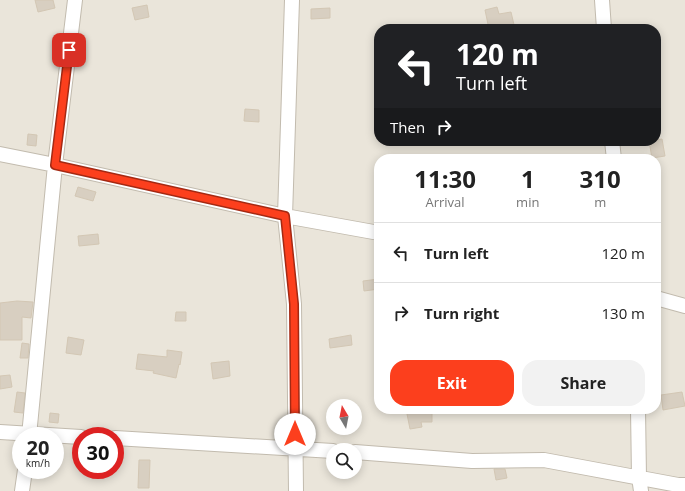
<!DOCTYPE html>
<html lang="en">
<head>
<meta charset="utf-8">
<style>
  :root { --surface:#fff; --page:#f2f2f2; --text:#222; --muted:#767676; --line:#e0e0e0; --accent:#fc3f1d }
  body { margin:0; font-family:"Open Sans",sans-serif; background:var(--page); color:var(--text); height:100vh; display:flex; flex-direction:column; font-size:15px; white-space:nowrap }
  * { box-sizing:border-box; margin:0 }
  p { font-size:13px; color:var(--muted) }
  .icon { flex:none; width:22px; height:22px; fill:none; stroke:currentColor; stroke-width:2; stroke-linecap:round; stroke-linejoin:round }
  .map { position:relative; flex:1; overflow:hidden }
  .drawer { position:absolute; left:374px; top:154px; width:287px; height:260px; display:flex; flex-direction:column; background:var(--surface); border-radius:16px; box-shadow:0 2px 10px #0003 }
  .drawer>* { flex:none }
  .banner { position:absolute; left:374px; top:24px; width:287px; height:122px; border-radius:16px; box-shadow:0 2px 10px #0003; background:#202124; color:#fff; overflow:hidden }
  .needle { width:26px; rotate:350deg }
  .fabs { position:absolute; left:326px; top:399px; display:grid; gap:8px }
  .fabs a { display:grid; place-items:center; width:36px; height:36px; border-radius:50%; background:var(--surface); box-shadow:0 2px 10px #0003; font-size:20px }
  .speed { position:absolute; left:12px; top:427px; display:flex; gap:8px; font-size:20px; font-weight:700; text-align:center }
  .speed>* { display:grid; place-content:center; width:52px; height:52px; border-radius:50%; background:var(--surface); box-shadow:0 2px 10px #0003; line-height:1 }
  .speed small { font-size:10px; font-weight:400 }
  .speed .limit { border:6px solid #d22; background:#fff; color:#111 }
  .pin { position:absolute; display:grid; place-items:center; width:34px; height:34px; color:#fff; margin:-17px; border-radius:8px; box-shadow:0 2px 6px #0006 }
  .me { position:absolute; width:44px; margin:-22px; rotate:0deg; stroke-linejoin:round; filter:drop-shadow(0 0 3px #0008) }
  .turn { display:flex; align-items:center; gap:14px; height:84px; padding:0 16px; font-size:18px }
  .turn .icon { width:52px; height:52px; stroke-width:2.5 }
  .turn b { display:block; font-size:28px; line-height:34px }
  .then { display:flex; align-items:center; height:38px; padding:0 16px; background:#0003; gap:8px; font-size:15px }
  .eta { display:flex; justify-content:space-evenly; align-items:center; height:68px; text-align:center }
  .eta b { font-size:24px; font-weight:700; line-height:28px }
  .button { display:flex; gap:8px; margin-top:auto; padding:8px 16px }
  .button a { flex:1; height:46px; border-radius:16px; background:var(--accent); color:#fff; font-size:16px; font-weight:700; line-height:46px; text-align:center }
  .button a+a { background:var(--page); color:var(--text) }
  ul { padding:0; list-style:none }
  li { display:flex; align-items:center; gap:12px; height:60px; padding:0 16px; border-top:1px solid var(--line) }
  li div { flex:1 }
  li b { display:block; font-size:15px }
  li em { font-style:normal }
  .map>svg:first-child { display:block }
</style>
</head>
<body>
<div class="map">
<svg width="685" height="491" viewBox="0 0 685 491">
  <rect width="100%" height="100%" fill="#f6f3ec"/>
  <path fill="#eae5da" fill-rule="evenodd" d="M0,0H685V491H0ZM379,29H656V141H379ZM379,159H656V409H379ZM333,406H355V428H333ZM21,436H55V470H21ZM81,436H115V470H81ZM333,450H355V472H333Z"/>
  <path fill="#d8cfc1" stroke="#d3c7b4" d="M35,0H53L55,8L38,12Z
    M147,5L149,17L135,20L132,8Z
    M497,7L499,14L511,12L515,29H489L485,10Z
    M330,8V18L311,19V9Z
    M245,109L259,110V122L244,121Z
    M28,134L37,135L36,146L27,145Z
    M662,139L665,156L652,158L649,141H656V140Z
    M78,187L96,192L93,201L75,196Z
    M98,234L99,244L79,246L78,236Z
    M379,279V289L364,291L363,281Z
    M17,301L33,302L31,318L22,317V340H0V303Z
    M176,312H186V321H175Z
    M351,335L352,345L330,348L329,339Z
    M68,337L84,340L81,355L66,353Z
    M22,343L29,344L28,358H20Z
    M167,350L182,352L180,365L179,364L176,378L153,373L154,371L136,369L138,354L167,357Z
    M229,361L230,376L213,379L211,363Z
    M10,375L12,387L0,389V376Z
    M17,392L25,393L23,413L14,412Z
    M682,392L685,406L663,410L661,395Z
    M406,409H419V412H432V422H421L422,427L410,429Z
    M50,413L59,414L58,423L49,422Z
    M139,460H150L149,488H138Z
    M494,469H505L507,478L496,480Z"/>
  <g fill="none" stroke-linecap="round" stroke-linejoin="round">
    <g stroke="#c2bbae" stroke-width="16">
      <path id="street" d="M292,0L285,216L294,304L296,491
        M602,0L604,29
        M612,141L614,159
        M0,154L55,165L285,216L379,233
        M656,298L685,306
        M638,409L639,477L641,491
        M0,432L81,437
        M29,436L55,165L75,0
        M115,438L333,451
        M355,452L472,461L544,460L678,485H685
        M22,491L25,470"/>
    </g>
    <use href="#street" stroke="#fff" stroke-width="14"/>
  </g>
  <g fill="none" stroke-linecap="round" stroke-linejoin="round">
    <g stroke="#a42913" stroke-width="10">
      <path id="route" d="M69,50L55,165L285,216L294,304L295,434"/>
    </g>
    <use href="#route" stroke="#fc3f1d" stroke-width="7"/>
  </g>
</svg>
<div class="fabs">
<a><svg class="needle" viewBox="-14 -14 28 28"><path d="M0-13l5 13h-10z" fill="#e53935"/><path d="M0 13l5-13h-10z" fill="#767676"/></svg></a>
<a><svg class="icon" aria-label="search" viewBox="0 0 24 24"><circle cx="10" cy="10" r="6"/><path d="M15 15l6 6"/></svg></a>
</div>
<div class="speed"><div>20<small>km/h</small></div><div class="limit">30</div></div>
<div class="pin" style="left:69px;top:50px;background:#d93025"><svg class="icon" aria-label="arrive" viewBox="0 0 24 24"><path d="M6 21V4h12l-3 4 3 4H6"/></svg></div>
<svg class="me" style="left:295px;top:434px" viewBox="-20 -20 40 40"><circle r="19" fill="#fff"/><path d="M0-13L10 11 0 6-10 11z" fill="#fc3f1d"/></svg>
<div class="banner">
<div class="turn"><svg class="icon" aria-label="left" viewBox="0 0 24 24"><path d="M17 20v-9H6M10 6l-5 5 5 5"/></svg><div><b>120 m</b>Turn left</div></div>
<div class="then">Then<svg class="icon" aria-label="right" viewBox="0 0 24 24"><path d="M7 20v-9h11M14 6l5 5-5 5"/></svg></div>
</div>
<section class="drawer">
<div class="eta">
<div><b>11:30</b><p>Arrival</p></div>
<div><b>1</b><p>min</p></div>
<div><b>310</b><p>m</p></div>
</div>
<ul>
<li><svg class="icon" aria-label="left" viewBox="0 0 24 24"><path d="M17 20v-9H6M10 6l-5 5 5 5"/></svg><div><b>Turn left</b></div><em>120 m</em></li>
<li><svg class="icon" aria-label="right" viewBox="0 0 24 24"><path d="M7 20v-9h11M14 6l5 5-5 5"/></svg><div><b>Turn right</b></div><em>130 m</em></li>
</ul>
<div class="button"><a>Exit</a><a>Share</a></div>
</section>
</div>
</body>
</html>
